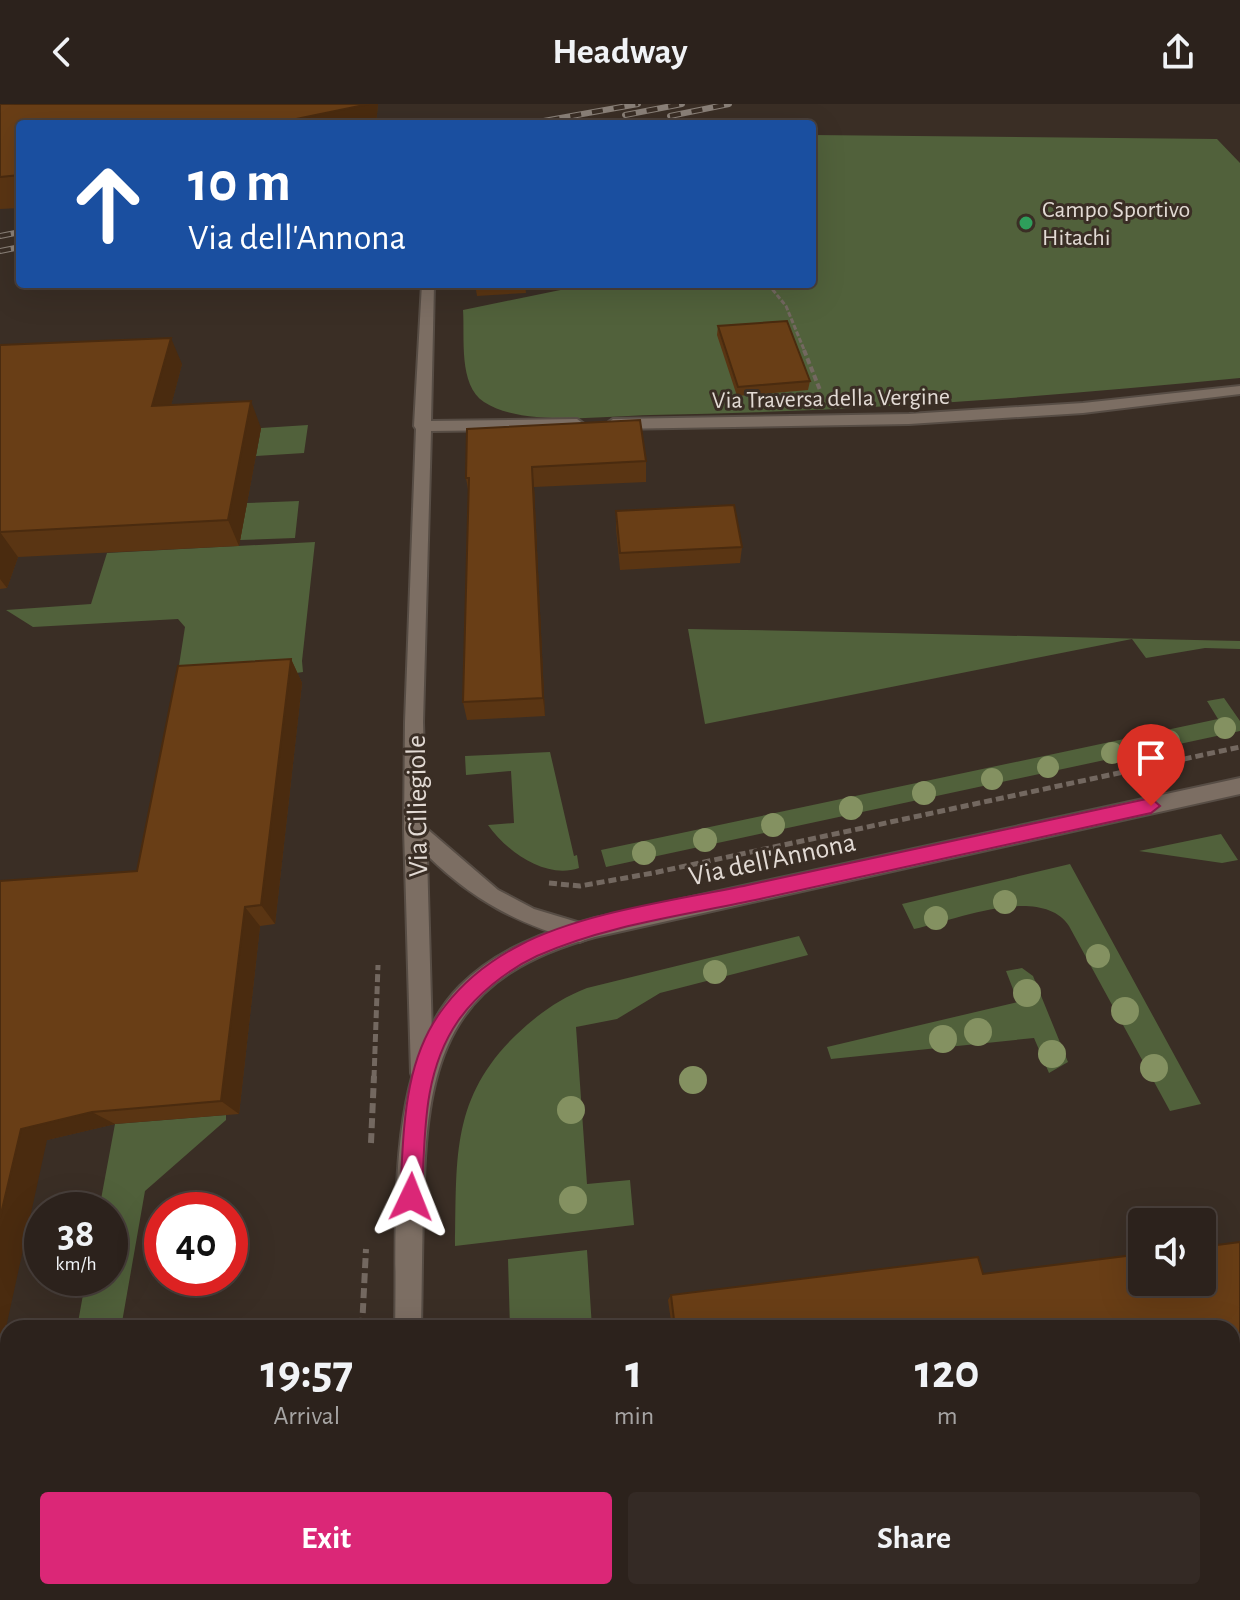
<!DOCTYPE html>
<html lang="en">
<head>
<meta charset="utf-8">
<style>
  :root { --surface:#2c221c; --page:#342a25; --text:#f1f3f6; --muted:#a6a4a3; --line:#483f3b; --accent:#db2777 }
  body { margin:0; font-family:"Alegreya Sans",sans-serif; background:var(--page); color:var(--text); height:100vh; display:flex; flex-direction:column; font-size:30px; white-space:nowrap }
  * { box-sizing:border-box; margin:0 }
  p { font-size:26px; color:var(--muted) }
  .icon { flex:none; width:44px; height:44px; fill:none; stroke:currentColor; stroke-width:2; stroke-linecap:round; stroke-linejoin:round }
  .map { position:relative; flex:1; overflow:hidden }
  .sheet { position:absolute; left:0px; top:1216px; width:1240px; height:280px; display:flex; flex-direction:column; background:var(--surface); border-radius:24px 24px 0 0; box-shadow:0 8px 32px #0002,0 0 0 2px var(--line) }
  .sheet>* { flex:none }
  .top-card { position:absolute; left:16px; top:16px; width:800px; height:168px; border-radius:8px; box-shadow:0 8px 32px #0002,0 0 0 2px var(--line); background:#1a4fa0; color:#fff; overflow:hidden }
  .tools { position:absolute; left:1128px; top:1104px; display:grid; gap:16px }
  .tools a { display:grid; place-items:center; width:88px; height:88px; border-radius:8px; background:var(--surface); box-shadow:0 8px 32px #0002,0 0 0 2px var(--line); font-size:40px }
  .speed { position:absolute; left:24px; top:1088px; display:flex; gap:16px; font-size:40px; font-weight:700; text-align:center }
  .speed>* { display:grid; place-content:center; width:104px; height:104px; border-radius:50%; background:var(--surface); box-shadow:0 8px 32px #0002,0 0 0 2px var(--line); line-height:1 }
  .speed small { font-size:20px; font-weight:400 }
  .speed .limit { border:12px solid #d22; background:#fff; color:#111 }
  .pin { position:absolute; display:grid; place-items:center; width:68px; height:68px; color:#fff; margin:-82px -34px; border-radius:50% 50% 50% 0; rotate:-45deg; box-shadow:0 0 8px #0007 }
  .pin .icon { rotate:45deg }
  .me { position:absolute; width:88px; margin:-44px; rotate:2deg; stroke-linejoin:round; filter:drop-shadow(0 0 6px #0008) }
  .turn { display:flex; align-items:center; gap:28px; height:168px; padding:0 40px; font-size:36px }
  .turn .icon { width:104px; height:104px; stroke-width:2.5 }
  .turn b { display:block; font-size:56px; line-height:68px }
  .eta { display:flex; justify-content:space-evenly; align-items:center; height:136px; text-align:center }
  .eta b { font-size:48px; font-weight:700; line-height:56px }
  .cta { display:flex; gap:16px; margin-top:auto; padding:16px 40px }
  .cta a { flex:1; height:92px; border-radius:8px; background:var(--accent); color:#fff; font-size:32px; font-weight:700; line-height:92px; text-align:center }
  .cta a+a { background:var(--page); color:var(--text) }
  header { display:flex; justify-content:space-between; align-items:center; height:104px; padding:0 40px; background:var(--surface); font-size:36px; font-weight:700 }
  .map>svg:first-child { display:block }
</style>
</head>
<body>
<header><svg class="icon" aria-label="back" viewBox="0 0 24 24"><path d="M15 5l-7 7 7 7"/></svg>Headway<svg class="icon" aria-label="share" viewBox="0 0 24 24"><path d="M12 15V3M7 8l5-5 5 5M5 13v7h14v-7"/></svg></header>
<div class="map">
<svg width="1240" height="1496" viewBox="0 0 1240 1496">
  <rect width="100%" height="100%" fill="#3a2e25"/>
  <path fill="#51613b" d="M812,31L1217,35L1240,59V274C1044,293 848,308 651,311C606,312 521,323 484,298C458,281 465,233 463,206L575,183V180H812Z
    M308,321L304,349L256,352L261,324Z
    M299,397L295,434L240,436L247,399Z
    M315,438L302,557L303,568L175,587L185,523L178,515L33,523L6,506L91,500L107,449Z
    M688,525C872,528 1056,533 1240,537V545L1205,544L1146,554L1132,535L705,620Z
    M1224,594L1240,617V627L606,763L601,746L1218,615L1207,597Z
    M550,648L574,752L577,751L579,764C546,776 506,747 488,721L514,719L511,667L466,671L465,652Z
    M1221,730L1238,756L1222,759L1139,747Z
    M1070,760L1201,1000L1170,1007L1069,822C1041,780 955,816 914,825L902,800Z
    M799,832L808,851L660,889L617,915L576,923L587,1080L630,1076L634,1121L455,1142C457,1056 450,995 516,931C538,910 559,895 587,884Z
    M1022,864L1033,872L1068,958L1049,969L1034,934L831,955L827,943L1018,898L1006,867Z
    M226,1011V1016L145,1087L121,1224H77L86,1174H110V1106H99L115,1020Z
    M587,1146L592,1224H510L508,1155Z
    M517,1488H610L611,1496H517Z"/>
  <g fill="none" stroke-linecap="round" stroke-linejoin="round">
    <g stroke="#574d45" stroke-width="4">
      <path id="street" d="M422,180H434L431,317L577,315L584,320L577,325L431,327L423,618L426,724L498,786L534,805L587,821L590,828L587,835L580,838C516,818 475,798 427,751L433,969L430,977L422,980L414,977L411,969L404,725L405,618L416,325L414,322Z
        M1240,282V290L1083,309L909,320L613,325L606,320L613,315L909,310L1083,299Z"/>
    </g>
    <g stroke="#574d45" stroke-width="4">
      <path id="secondary" d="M1240,674V690L595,833C458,870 428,944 424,1077C422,1126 422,1175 421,1224H395C398,1122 383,960 460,882C497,845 546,827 595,814Z
        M387,1488H417V1496H387Z"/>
    </g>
    <path stroke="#736860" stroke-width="3" stroke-dasharray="5 2" stroke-linecap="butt" d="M768,180L786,202L805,248"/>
    <path stroke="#736860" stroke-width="4" stroke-dasharray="6 3" stroke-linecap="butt" d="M804,246L820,286"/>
    <path stroke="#736860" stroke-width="5" stroke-dasharray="8 4" stroke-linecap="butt" d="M549,779L580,782L653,769L1240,643
      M374,974L378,861"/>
    <path stroke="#736860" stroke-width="6" stroke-dasharray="10 5" stroke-linecap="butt" d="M371,1039L374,972
      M362,1224L366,1145
      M350,1488V1496"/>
    <use href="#street" fill="#7c6e63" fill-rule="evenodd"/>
    <use href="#secondary" fill="#7c6e63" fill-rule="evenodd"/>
    <g stroke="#8a8078" stroke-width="6">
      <path id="rail" d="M625,11L682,0
        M670,12L729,0
        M527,20L638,0
        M0,132L20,128
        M0,147L20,143"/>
    </g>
    <use href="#rail" stroke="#3a2e25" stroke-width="4" stroke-dasharray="11" stroke-linecap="butt"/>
  </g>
  <g fill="#849161">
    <circle cx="1225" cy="624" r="11"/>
    <circle cx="1169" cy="637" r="11"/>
    <circle cx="1112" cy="649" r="11"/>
    <circle cx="1048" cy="663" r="11"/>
    <circle cx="992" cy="675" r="11"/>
    <circle cx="924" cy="689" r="12"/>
    <circle cx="851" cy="704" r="12"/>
    <circle cx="773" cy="721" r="12"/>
    <circle cx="705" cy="736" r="12"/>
    <circle cx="644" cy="749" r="12"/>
    <circle cx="1005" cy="798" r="12"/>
    <circle cx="936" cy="814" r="12"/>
    <circle cx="1098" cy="852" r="12"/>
    <circle cx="715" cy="868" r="12"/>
    <circle cx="1027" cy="889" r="14"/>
    <circle cx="1125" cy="907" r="14"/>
    <circle cx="978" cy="928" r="14"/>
    <circle cx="943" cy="935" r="14"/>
    <circle cx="1052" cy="950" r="14"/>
    <circle cx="1154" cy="964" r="14"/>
    <circle cx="693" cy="976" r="14"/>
    <circle cx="571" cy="1006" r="14"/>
    <circle cx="573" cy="1096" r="14"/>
  </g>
  <path fill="#5a3513" d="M0,0H378L376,20H20V104L0,105Z
    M475,180H525L526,189L477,192Z
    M718,222L810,277L808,286L737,292L717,231Z
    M0,241L182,260L171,301L261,324L239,442L18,453L7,484L0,485Z
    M467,325L646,357V378L534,383L545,612L467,616L463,598L469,391L466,374Z
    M616,407L742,443L740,459L620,466L616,424Z
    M291,555L302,579L275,820L260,822L239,1010L115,1020L47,1036L0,777L137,767Z
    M983,1170L1232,1224H672L668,1196L671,1191Z
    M704,1488H1070L1072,1496H705Z"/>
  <path fill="#4a2b0f" d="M369,0H378L376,20H272Z
    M171,234L182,260L164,328L152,302Z
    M251,297L261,324L239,442L228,416Z
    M532,363L534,383L545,612L543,594Z
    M0,428L18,453L7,484L0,475Z
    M291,555L302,579L275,820L261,801Z
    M245,803L260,822L239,1010L221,997Z
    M92,1008L115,1020L47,1036L0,1251V1114L21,1025Z
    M86,1488H95L93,1496H84Z"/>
  <path fill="#693e16" stroke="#4a2b0f" stroke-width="2" d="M0,0H369L272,20H20V71L0,73Z
    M787,217L810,277L738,283L718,222Z
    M171,234L152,302L251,297L228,416L0,428V241Z
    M640,316L646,357L532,363L543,594L463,598L469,374H466L467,325Z
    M734,401L742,443L620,449L616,407Z
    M291,555L261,801L245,803L221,997L92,1008L21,1025L0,1114V777L137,767L178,562Z
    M1240,1138V1329L1232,1330V1224H675L671,1191L978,1153L983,1170L1142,1150V1178H1202V1143Z
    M17,1488H86L84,1496H16Z
    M708,1488H1070L1072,1496H709Z"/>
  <path fill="#db2777" stroke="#8e194d" stroke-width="2" d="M1151,694L1160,702L1151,709C1021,738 890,766 760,795C686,811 606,821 537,852C507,866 476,891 458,917C422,969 425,1033 422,1093L418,1101L411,1104L403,1101L400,1093C404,1028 402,956 445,902C465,876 491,856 520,841C583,808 678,796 748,781C882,752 1017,723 1151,694Z"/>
  <circle fill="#2e9e5b" stroke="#3a2e25" stroke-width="3" cx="1026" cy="119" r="8"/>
  <g text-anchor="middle" stroke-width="6" stroke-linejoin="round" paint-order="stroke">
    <g font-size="24" fill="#e2dad4" stroke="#3a2e25" text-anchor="start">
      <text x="1042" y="113">Campo Sportivo<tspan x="1042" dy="28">Hitachi</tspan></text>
    </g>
    <g font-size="24" fill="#e2dad4" stroke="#3a2e25">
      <text transform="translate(831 294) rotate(-1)" y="8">Via Traversa della Vergine</text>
    </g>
    <g font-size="28" fill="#e2dad4" stroke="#3a2e25">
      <text transform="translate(416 702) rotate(-91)" y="10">Via Ciliegiole</text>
      <text transform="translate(772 754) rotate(-12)" y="10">Via dell'Annona</text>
    </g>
  </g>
</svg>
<div class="tools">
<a><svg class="icon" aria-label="sound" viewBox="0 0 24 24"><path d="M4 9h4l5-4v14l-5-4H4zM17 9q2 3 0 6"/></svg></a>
</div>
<div class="speed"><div>38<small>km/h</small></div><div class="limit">40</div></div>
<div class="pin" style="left:1151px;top:702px;background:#d93025"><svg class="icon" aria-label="arrive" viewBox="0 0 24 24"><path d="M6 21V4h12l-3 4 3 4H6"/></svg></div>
<svg class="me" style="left:411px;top:1093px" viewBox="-20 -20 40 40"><path d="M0-17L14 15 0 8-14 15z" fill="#db2777" stroke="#fff" stroke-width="4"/></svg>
<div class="top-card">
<div class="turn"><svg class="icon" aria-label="ahead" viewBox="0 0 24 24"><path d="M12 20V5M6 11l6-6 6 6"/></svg><div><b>10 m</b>Via dell'Annona</div></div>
</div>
<section class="sheet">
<div class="eta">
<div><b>19:57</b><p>Arrival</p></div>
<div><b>1</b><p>min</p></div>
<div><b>120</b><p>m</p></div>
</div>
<div class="cta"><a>Exit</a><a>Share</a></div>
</section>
</div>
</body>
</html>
